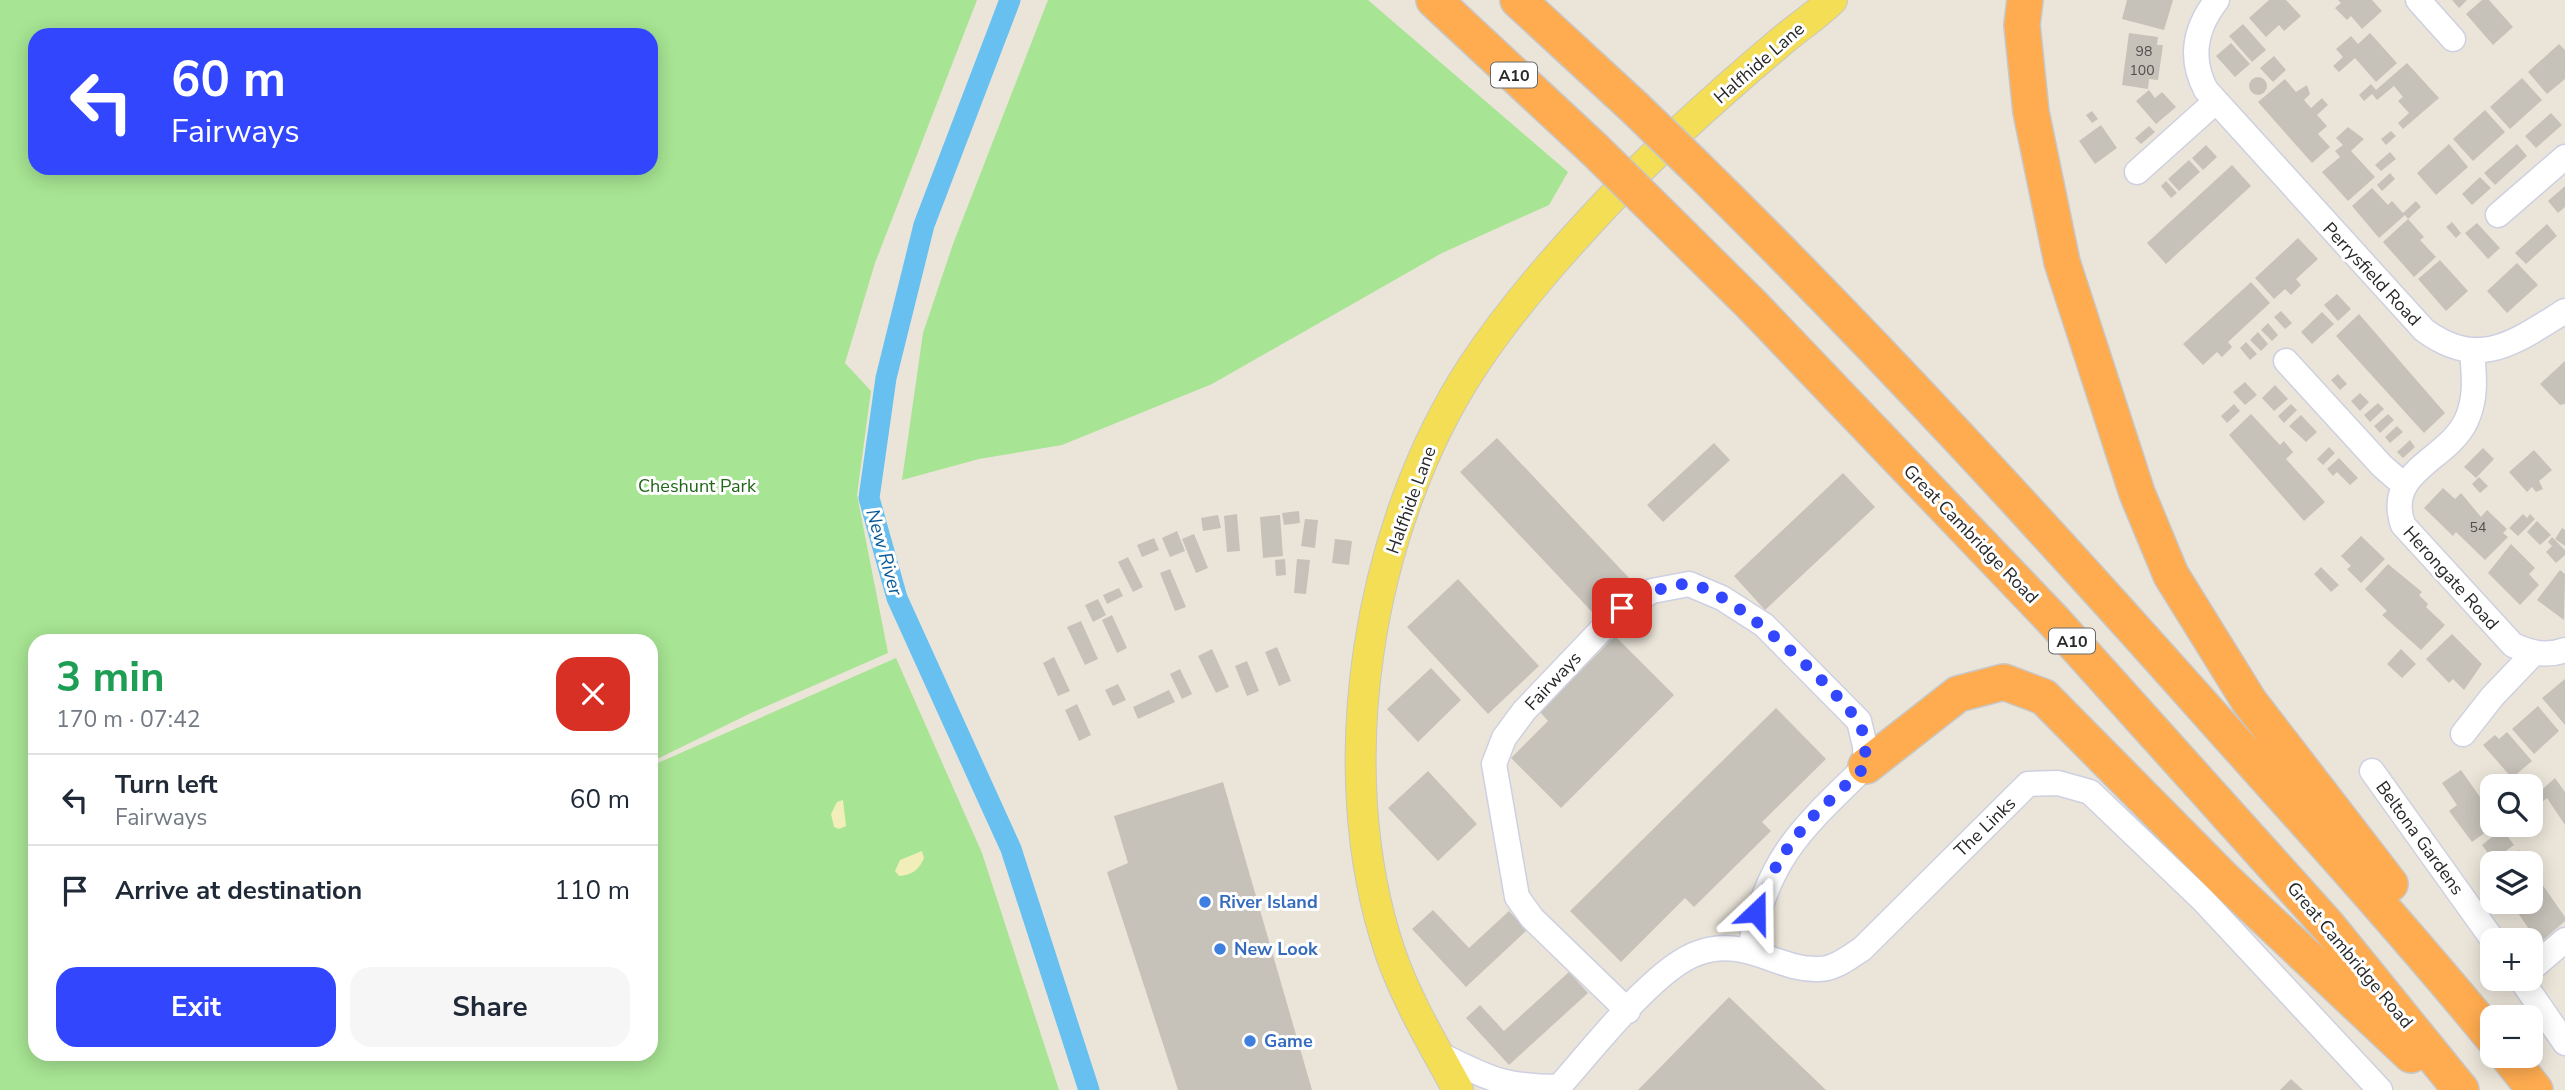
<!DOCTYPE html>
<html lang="en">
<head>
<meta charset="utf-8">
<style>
  :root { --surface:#fff; --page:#f6f6f7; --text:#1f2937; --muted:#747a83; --line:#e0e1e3; --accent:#3246fe }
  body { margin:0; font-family:"Nunito Sans",sans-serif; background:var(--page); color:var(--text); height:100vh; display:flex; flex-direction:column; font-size:26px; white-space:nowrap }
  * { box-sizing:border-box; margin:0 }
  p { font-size:23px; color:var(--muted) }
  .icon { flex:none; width:38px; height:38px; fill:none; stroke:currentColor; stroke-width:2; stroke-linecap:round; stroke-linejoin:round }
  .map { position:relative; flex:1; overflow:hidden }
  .panel { position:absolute; left:28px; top:634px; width:630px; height:427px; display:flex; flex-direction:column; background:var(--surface); border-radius:21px; box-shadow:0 4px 18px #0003 }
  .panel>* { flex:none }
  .guide { position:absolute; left:28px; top:28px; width:630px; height:147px; border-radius:21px; box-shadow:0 4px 18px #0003; background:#3246fe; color:#fff; overflow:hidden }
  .controls { position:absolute; left:2480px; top:774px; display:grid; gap:14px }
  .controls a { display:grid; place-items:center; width:63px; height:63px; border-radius:14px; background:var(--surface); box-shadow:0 4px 18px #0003; font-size:35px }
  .pin { position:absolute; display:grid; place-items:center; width:60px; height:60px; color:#fff; margin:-30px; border-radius:14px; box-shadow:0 4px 10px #0006 }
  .me { position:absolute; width:77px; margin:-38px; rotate:23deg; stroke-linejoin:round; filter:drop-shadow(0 0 5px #0008) }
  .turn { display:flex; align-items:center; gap:24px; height:147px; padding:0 28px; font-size:32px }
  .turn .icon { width:91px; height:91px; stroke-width:2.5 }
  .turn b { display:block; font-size:49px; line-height:60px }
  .round { display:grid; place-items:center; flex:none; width:74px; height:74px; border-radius:21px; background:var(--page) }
  .head { display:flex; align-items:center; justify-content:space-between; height:119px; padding:0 28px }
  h1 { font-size:42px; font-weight:700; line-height:52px; color:#1e9e55 }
  .action { display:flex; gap:14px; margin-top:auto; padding:14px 28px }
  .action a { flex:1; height:80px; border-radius:21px; background:var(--accent); color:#fff; font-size:28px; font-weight:700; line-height:80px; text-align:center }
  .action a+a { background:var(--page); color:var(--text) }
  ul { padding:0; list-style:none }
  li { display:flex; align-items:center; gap:21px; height:91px; padding:0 28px; border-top:2px solid var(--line) }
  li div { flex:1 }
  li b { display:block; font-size:26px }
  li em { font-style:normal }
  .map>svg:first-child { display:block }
</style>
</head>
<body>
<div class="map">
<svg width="2565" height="1090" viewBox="0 0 2565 1090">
  <rect width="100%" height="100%" fill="#ebe5d9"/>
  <path fill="#a7e493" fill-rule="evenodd" d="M0,0H977L875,263L845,363L871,391L857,495L888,653L751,713L651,762V640H35V1026L31,1030L35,1029V1054H651V766L896,658L982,853L1059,1090H0ZM35,35H651V168H35Z
    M1048,0H1368L1568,172L1549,205L1442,253L1212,384L1062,445L979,459L902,480L923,333L953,244Z"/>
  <path fill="#f2eeba" d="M843,800L846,826L839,829L834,827L831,814L837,802Z
    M922,851L924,858C919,870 912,875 899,876L895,871L900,860Z"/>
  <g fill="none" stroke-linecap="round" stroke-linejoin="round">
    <path stroke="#68c0f1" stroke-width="21" d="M1010,0L924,225L886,378L869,498L897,598L1011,849L1089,1090"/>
  </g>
  <path fill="#c6c2b9" d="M2127,0H2173L2164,30L2122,19Z
    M2269,0H2286L2301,16L2284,31L2279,25L2266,37L2249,18Z
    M2338,0H2372L2382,11L2362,29L2351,16L2347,20L2335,8L2341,3Z
    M2452,0H2467L2459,8Z
    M2482,0H2489L2513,27L2493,45L2466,14Z
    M2243,24L2266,50L2252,62L2229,36Z
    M2129,33L2158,37L2157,45H2163L2158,80L2149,79L2148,89L2122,85Z
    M2370,33L2397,63L2376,82L2355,58L2339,72L2333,66L2343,57L2336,49L2351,36L2358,44Z
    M2231,43L2250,64L2235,77L2216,56Z
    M2559,44L2565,50V79L2547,94L2528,72Z
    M2274,56L2286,70L2273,82L2260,68Z
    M2407,63L2439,98L2403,129L2398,123L2409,113L2398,101L2403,97L2394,86L2377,100L2372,94L2364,101L2359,95L2371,84L2376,90Z
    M2249 86a9 9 0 1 1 18 0a9 9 0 1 1-18 0Z
    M2522,78L2542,100L2510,129L2490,107Z
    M2285,79L2296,92L2307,85L2310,94L2304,100L2311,108L2322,98L2328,105L2317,115L2327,126L2318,134L2330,147L2312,163L2258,102Z
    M2149,90L2155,98L2162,92L2176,107L2156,124L2136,101Z
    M2485,110L2505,132L2473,161L2453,139Z
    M2092,111L2098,119L2092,123L2086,115Z
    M2551,113L2562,125L2536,148L2525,136Z
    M2101,125L2117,148L2095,164L2079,141Z
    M2149,126L2155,132L2141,144L2135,138Z
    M2348,127L2364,139L2351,151L2375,177L2348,201L2322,172L2340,157L2335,151L2343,145L2336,138Z
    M2391,131L2396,136L2386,145L2381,139Z
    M2449,144L2468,167L2436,195L2417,173Z
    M2517,144L2527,156L2495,185L2484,173Z
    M2206,145L2217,157L2203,170L2192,158Z
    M2390,152L2396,159L2381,171L2375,165Z
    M2189,160L2200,172L2179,191L2168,179Z
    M2232,165L2251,186L2166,264L2147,243Z
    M2390,173L2395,179L2382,191L2377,185Z
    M2480,177L2491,188L2472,205L2462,194Z
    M2166,181L2177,193L2171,198L2161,186Z
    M2565,186V207L2558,213L2548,201Z
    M2372,188L2388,205L2392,201L2403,213L2416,201L2421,207L2408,219L2405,215L2379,238L2352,206Z
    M2408,219L2424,237L2420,240L2436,257L2414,277L2383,242Z
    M2452,222L2461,233L2456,238L2446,227Z
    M2477,223L2500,248L2488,259L2465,233Z
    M2547,224L2557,236L2526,264L2515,253Z
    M2298,238L2318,259L2296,279L2301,285L2291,295L2285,289L2274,299L2255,278Z
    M2440,260L2468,291L2446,311L2418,279Z
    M2517,263L2538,285L2507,313L2487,291Z
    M2251,282L2270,303L2228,342L2232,347L2222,357L2217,352L2203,365L2183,344Z
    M2337,294L2351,309L2338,321L2324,305Z
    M2281,311L2292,323L2285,329L2274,317Z
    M2322,312L2334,324L2312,344L2301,332Z
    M2359,314L2445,413L2424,433L2336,336Z
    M2268,323L2278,335L2272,341L2261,330Z
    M2258,332L2268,344L2261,351L2250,340Z
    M2246,342L2257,354L2250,360L2240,348Z
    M2565,361V404L2560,405L2540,384Z
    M2338,374L2347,384L2340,390L2331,380Z
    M2245,382L2257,395L2245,405L2233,392Z
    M2275,385L2288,399L2274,411L2262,398Z
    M2360,393L2369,402L2360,411L2351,401Z
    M2378,403L2384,409L2370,422L2364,415Z
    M2234,404L2240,411L2227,423L2221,416Z
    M2291,404L2297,410L2284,423L2278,416Z
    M2251,414L2280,445L2284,441L2293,452L2286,459L2325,502L2304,521L2229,435Z
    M2388,414L2394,420L2380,433L2374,426Z
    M2301,415L2317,432L2306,442L2289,426Z
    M2397,426L2403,432L2390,443L2385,437Z
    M1497,438L1630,579L1594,614L1460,472Z
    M2410,440L2415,447L2403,458L2397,452Z
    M1714,443L1730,460L1663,522L1647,505Z
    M2329,447L2335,453L2323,465L2317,459Z
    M2483,448L2494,459L2476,478L2464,467Z
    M2534,450L2552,470L2539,481L2543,489L2536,492L2532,487L2527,492L2509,472Z
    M2339,458L2358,478L2350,485L2337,472L2333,476L2327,469Z
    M1843,473L1875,507L1765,610L1734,576Z
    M2479,477L2488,486L2480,493L2472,484Z
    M2443,488L2455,499L2461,493L2481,517L2487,510L2507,529L2503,533L2508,537L2485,560L2456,532L2453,536L2424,508Z
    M1299,511L1300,523L1284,525L1282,513Z
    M1237,514L1240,551L1227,552L1224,516Z
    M2523,514L2527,518L2530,514L2535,519L2518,536L2509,528Z
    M1218,515L1221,528L1203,531L1201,518Z
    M1280,515L1283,556L1263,558L1260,517Z
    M1305,519L1318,520L1315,548L1301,546Z
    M2537,521L2551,535L2540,545L2527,532Z
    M2562,528L2565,530V546L2555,539Z
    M1177,531L1185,551L1170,557L1162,538Z
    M1194,534L1208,568L1196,573L1182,539Z
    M2361,536L2385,559L2361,583L2347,569L2351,566L2341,556Z
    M2552,537L2565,550V555L2556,563L2546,552L2552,546L2548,542Z
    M1154,538L1159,550L1142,557L1137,545Z
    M1335,539L1352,541L1349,565L1332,563Z
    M2511,544L2535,568L2529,574L2539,585L2520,605L2488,573Z
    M1128,557L1143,587L1133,592L1118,562Z
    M1285,559L1286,575L1276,576L1275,560Z
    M1297,559L1310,560L1306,594L1294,593Z
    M2388,564L2422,592L2419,595L2428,604L2426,607L2445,625L2421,650L2382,615L2387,611L2365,589Z
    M2321,567L2339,585L2331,592L2314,574Z
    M1170,569L1186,607L1175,611L1160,573Z
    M2560,570L2565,574L2564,620L2537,600Z
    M1458,579L1539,666L1488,714L1407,627Z
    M1119,588L1123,596L1107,604L1103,595Z
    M1098,599L1106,615L1093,622L1085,605Z
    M1112,615L1127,648L1117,653L1102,620Z
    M1081,621L1098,659L1085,665L1067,627Z
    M2452,634L2482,664L2464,690L2453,679L2449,683L2426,659Z
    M1615,636L1674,695L1561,808L1511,758L1548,721L1540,712Z
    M1277,647L1291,681L1279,686L1265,652Z
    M1212,649L1229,687L1216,693L1198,656Z
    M2401,649L2416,664L2402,678L2387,664Z
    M1054,657L1070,691L1058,696L1043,663Z
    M1247,661L1259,691L1247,696L1235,666Z
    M1431,668L1461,700L1418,742L1387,709Z
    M1180,669L1192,694L1182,699L1170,674Z
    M2565,679V725L2542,698Z
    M1118,684L1126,700L1113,706L1105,690Z
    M1169,690L1175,702L1138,719L1133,707Z
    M1077,704L1091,735L1079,741L1065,710Z
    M2538,706L2559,731L2534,754L2512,729Z
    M1776,708L1826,759L1762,822L1771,831L1694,907L1685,898L1621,962L1570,911Z
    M2507,732L2532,761L2512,778L2483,745L2495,735L2499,739Z
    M2461,770L2492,814V824H2497L2472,842L2449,811L2457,805L2442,783Z
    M1428,771L1477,824L1438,861L1388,808Z
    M2555,778L2565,792V825L2547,798L2536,807L2530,800Z
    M1223,782L1312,1090H1178L1107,872L1128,863L1114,816Z
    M2502,829L2514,845L2493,860L2482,845Z
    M2519,850L2528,863H2501Z
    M2530,867L2565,917V921L2539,944L2510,901H2530Z
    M1433,910L1469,948L1509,911L1527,930L1466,987L1412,929Z
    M1569,972L1588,993L1509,1065L1466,1018L1480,1005L1504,1031Z
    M1729,997L1826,1090H1638Z
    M2291,1079L2303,1090H2280Z"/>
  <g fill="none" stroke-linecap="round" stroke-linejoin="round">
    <g stroke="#ced0e2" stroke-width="27">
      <path id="minor" d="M2217,0C2195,28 2189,58 2206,90L2424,330C2479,371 2515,342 2565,311
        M2418,0L2453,39
        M2137,172L2215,102
        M2498,215L2565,157
        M2472,351C2474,375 2477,398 2466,421C2447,461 2384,471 2403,525L2513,645C2531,653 2546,657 2565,650
        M2286,361L2382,466L2404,485
        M2463,734L2492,697L2533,654
        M2372,771L2493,940
        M2530,970L2565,940
        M2520,978L2565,1043
        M1628,1011L1532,918L1517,897L1494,764L1504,738L1524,711L1622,608L1652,591L1689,584L1722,598L1764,625L1859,721L1865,746L1866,766C1802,828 1766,859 1750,949
        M1439,1054C1488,1078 1502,1087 1559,1087
        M1556,1090C1589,1054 1654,968 1698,953C1747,936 1778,971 1819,969C1835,969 1849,957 1862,949L2028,784L2058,783L2090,792L2203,900L2380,1090"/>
    </g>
    <g stroke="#c7c7c7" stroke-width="32">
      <path id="major" d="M1458,1090C1434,1046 1406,999 1390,952C1328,768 1368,526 1473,366C1512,307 1560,253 1608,202C1660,147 1719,94 1777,45C1795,29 1815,17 1832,0"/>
    </g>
    <g stroke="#c7c7c7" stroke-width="38">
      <path id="highway" d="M1434,0L1594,149
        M1518,0L1634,107
        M2025,0L2022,25L2031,112L2062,262L2137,493L2171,575L2249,701L2390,884
        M1697,168C1872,340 2037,520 2200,703C2298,813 2398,923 2492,1037
        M1659,213L1753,306L2053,620L2328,926L2461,1090
        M1866,766L1958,694L2004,682L2044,697L2225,880L2411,1055
        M2507,1055L2535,1090"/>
    </g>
    <use href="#minor" stroke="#fff" stroke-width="24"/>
    <use href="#major" stroke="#f4de55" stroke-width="30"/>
    <use href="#highway" stroke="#ffac50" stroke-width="35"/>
    <g stroke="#c7c7c7" stroke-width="38" stroke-linecap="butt">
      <path id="highway-bridge" d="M1634,107L1697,168
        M1594,149L1659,213"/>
    </g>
    <use href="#highway-bridge" stroke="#ffac50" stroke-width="35"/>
  </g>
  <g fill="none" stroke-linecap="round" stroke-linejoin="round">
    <path stroke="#3246fe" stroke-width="12" stroke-dasharray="0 21.6" d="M1622,608C1642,597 1664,584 1687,584C1726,584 1834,687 1857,720C1866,732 1865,752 1866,766L1808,821L1779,860L1756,912"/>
  </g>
  <g fill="#3f7fe0" stroke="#fff" stroke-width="2.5">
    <circle cx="1205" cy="902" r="7"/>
    <circle cx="1220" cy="949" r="7"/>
    <circle cx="1250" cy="1041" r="7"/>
  </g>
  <g text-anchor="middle" stroke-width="6" stroke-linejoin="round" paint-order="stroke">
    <g font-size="14" fill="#504e4c">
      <text x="2144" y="56">98</text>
      <text x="2142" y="75">100</text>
      <text x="2478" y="532">54</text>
    </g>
    <g fill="#fff" stroke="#686868" stroke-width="2">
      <rect x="1491" y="62.5" width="46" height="25" rx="5"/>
      <rect x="2049" y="628.5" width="46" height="25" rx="5"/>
    </g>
    <g font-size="16" font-weight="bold" fill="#282828">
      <text x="1514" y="81">A10</text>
      <text x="2072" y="647">A10</text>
    </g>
    <g font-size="18" fill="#282828" stroke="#fff">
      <text transform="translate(1759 63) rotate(-41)" y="6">Halfhide Lane</text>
      <text transform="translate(2372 274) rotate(47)" y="6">Perrysfield Road</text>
      <text transform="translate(1411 500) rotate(-70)" y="6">Halfhide Lane</text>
      <text transform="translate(1971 534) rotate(46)" y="6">Great Cambridge Road</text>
      <text transform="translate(2451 578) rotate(48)" y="6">Herongate Road</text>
      <text transform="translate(1553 681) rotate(-47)" y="6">Fairways</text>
      <text transform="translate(1985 827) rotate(-44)" y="6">The Links</text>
      <text transform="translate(2420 838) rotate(54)" y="6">Beltona Gardens</text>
      <text transform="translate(2350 955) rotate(50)" y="6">Great Cambridge Road</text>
    </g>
    <g font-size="18" fill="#206617" stroke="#fff">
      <text x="697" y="492">Cheshunt Park</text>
    </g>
    <g font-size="18" font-weight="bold" fill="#366cbe" stroke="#fff" text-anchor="start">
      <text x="1219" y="908">River Island</text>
      <text x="1234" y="955">New Look</text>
      <text x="1264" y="1047">Game</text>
    </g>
    <g font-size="19" font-style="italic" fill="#095b9a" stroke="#fff">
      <text transform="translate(885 552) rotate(74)" y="7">New River</text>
    </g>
  </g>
</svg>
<div class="controls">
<a><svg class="icon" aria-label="search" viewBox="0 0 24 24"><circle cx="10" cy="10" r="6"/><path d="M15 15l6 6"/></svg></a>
<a><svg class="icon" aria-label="layers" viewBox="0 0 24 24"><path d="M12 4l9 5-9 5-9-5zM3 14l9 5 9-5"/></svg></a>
<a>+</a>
<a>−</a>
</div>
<div class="pin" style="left:1622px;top:608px;background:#d93025"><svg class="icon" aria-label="arrive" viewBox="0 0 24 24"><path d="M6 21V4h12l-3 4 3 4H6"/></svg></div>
<svg class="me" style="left:1756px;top:912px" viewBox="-20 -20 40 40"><path d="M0-17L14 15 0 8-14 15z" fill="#3246fe" stroke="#fff" stroke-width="4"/></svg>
<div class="guide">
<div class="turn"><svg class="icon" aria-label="left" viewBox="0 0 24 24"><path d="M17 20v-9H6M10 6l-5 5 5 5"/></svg><div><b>60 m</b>Fairways</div></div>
</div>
<section class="panel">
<div class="head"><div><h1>3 min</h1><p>170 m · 07:42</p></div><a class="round" style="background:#d93025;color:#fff"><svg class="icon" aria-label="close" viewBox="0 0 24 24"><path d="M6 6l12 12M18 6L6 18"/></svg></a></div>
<ul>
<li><svg class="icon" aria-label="left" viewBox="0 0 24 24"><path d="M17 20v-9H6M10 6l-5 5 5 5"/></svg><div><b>Turn left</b><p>Fairways</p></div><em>60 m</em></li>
<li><svg class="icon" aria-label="arrive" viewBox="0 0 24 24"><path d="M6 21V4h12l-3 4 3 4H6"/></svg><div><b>Arrive at destination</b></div><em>110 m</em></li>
</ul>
<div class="action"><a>Exit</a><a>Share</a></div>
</section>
</div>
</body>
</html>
